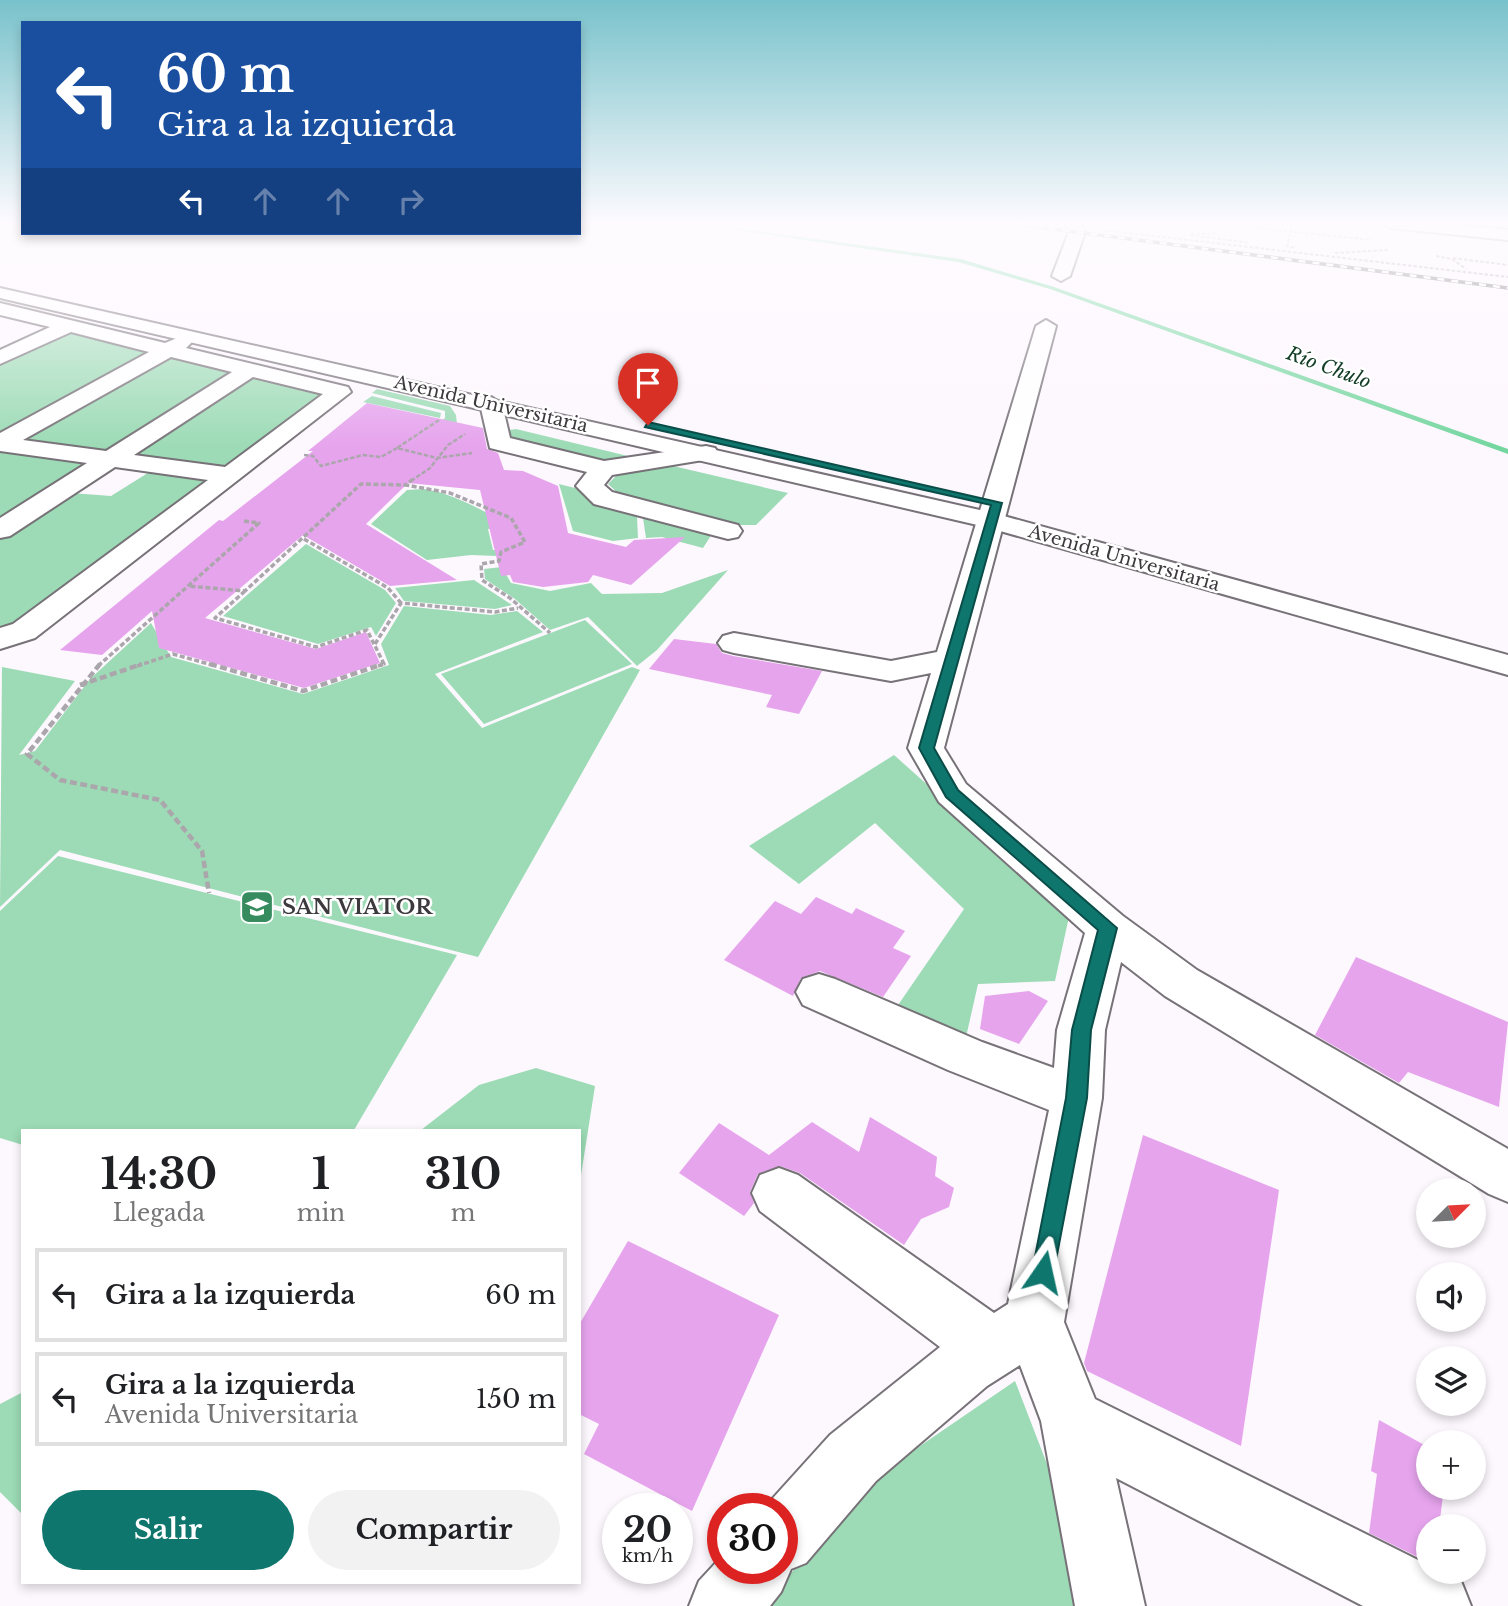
<!DOCTYPE html>
<html lang="es">
<head>
<meta charset="utf-8">
<style>
  :root { --surface:#fff; --page:#f2f2f2; --text:#202124; --muted:#757577; --line:#e0e0e0; --accent:#0f766e }
  body { margin:0; font-family:"Libre Baskerville",serif; background:var(--page); color:var(--text); height:100vh; display:flex; flex-direction:column; font-size:26px; white-space:nowrap }
  * { box-sizing:border-box; margin:0 }
  p { font-size:23px; color:var(--muted) }
  .icon { flex:none; width:38px; height:38px; fill:none; stroke:currentColor; stroke-width:2; stroke-linecap:round; stroke-linejoin:round }
  .map { position:relative; flex:1; overflow:hidden }
  .drawer { position:absolute; left:21px; top:1129px; width:560px; height:455px; display:flex; flex-direction:column; background:var(--surface); border-radius:0px; box-shadow:0 4px 10px #0003 }
  .drawer>* { flex:none }
  .top-card { position:absolute; left:21px; top:21px; width:560px; height:214px; border-radius:0px; box-shadow:0 4px 10px #0003; background:#1a4fa0; color:#fff; overflow:hidden }
  .needle { width:46px; rotate:66deg }
  .tools { position:absolute; left:1416px; top:1178px; display:grid; gap:14px }
  .tools a { display:grid; place-items:center; width:70px; height:70px; border-radius:50%; background:var(--surface); box-shadow:0 4px 10px #0003; font-size:35px }
  .speed { position:absolute; left:602px; top:1493px; display:flex; gap:14px; font-size:35px; font-weight:700; text-align:center }
  .speed>* { display:grid; place-content:center; width:91px; height:91px; border-radius:50%; background:var(--surface); box-shadow:0 4px 10px #0003; line-height:1 }
  .speed small { font-size:18px; font-weight:400 }
  .speed .limit { border:10px solid #d22; background:#fff; color:#111 }
  .pin { position:absolute; display:grid; place-items:center; width:60px; height:60px; color:#fff; margin:-72px -30px; border-radius:50% 50% 50% 0; rotate:-45deg; box-shadow:0 0 7px #0007 }
  .pin .icon { rotate:45deg }
  .me { position:absolute; width:77px; margin:-38px; rotate:11deg; stroke-linejoin:round; filter:drop-shadow(0 0 5px #0008) }
  .turn { display:flex; align-items:center; gap:24px; height:147px; padding:0 21px; font-size:32px }
  .turn .icon { width:91px; height:91px; stroke-width:2.5 }
  .turn b { display:block; font-size:49px; line-height:60px }
  .lanes { display:flex; align-items:center; height:66px; padding:0 21px; background:#0003; justify-content:center; gap:35px; direction:ltr }
  .lanes .off { opacity:.35 }
  .eta { display:flex; justify-content:space-evenly; align-items:center; height:119px; text-align:center }
  .eta b { font-size:42px; font-weight:800; line-height:49px }
  .action { display:flex; gap:14px; margin-top:auto; padding:14px 21px }
  .action a { flex:1; height:80px; border-radius:42px; background:var(--accent); color:#fff; font-size:28px; font-weight:800; line-height:80px; text-align:center }
  .action a+a { background:var(--page); color:var(--text) }
  ul { padding:0; list-style:none }
  li { display:flex; align-items:center; gap:21px; height:94px; margin:0 14px 10px; padding:0 7px; border:4px solid var(--line); border-radius:0px }
  li div { flex:1 }
  li b { display:block; font-size:26px }
  li em { font-style:normal }
  .map>svg:first-child { display:block }
</style>
</head>
<body>
<div class="map">
<svg width="1508" height="1606" viewBox="0 0 1508 1606">
  <rect width="100%" height="100%" fill="#fdf7fe"/>
  <path fill="#9cdbb5" d="M72,330L163,351L0,440V363Z
    M175,353L240,371L106,454L12,441Z
    M253,374L327,394L227,469L126,454Z
    M377,389L450,406L456,415L458,433L438,423L445,418V411L372,393Z
    M372,396L441,413L440,418L363,402Z
    M516,429L632,457L614,463L508,437L503,431Z
    M0,450L95,461L0,520Z
    M669,465L788,493L756,525H740L619,494L608,484L618,474Z
    M151,471L222,480L0,636V537L71,493L111,496Z
    M559,484L587,491L592,503L637,517L638,538L613,541L573,531Z
    M424,489C457,494 482,512 513,525L488,529L493,550H502L497,556L471,555L427,560L371,524L407,490Z
    M643,518L712,534L703,548L662,537L646,538Z
    M306,544L385,590L396,603L376,636L371,627L318,644L223,616Z
    M502,567L511,583L550,591L591,583L602,594L662,593L728,570L657,650L637,666L588,617L550,630L515,599L485,579L484,569Z
    M474,580L512,605L495,609L404,601L395,588Z
    M404,606L491,615L517,611L543,632L435,674L482,728L632,667L640,670L478,957L60,850L0,907L2,667L75,681L19,755L35,751L90,679L151,623L171,657L303,694L389,665L381,644Z
    M585,620L632,664L484,724L441,674Z
    M894,755L1070,912L1055,981L978,984L964,1046L896,1008L964,909L875,823L799,884L749,846Z
    M58,856L457,955L354,1130H23V1145L0,1138V911Z
    M536,1068L595,1086L579,1188V1130H421L479,1085Z
    M1015,1381L1052,1477L1075,1606H765L860,1487Z
    M23,1392V1515L0,1492V1404Z"/>
  <g fill="none" stroke-linecap="round" stroke-linejoin="round">
    <path fill="#74d69f" fill-rule="evenodd" d="M685,223H700L961,259L1054,287L1508,449V454L1050,289L958,262Z"/>
  </g>
  <path fill="#e6a4ed" d="M367,403L483,428L487,449L498,453L504,470L523,471L558,486L568,533L626,547L634,540L685,537L631,585L593,575L588,582L543,587L513,582L510,575L501,576L480,490L408,483L366,524L457,580L390,586L303,535L205,618L316,649L366,632L380,663L304,688L159,648L152,611L102,655L60,650L219,520L223,521L313,451H308Z
    M674,639L716,644L722,653L733,656L822,671L799,714L766,707L772,695L649,669Z
    M816,897L852,914L856,908L905,931L893,948L911,956L883,997L820,971L801,978L793,996L724,960L775,901L801,914Z
    M1356,957L1508,1022L1499,1107L1408,1072L1399,1083L1315,1035Z
    M1029,991L1048,1001L1019,1044L980,1029L985,996Z
    M870,1117L937,1157L935,1176L954,1188L949,1207L921,1219L904,1245L800,1173L780,1166L758,1174L750,1192L754,1203L744,1216L679,1173L719,1123L769,1155L812,1122L859,1152Z
    M1143,1135L1279,1190L1241,1446L1087,1371L1084,1363Z
    M628,1241L779,1315L692,1511L584,1454L599,1424L579,1414V1325Z
    M1379,1420L1428,1447V1488H1444L1440,1519L1453,1526H1428V1562L1369,1533L1377,1474L1371,1471Z"/>
  <g fill="none" stroke-linecap="round" stroke-linejoin="round">
    <g stroke="#777178" stroke-width="4">
      <path id="minor" d="M1065,223H1081L1085,232L1070,276L1061,281L1052,276L1069,232Z
        M1383,223H1439L1508,230V240L1391,228Z
        M0,303L165,343L182,336L189,338L192,342L186,348L348,387L351,392L35,638L0,649V628L13,624L208,480L115,467L10,536L0,538V518L87,463L0,451V433L149,352L71,332L0,364V350L50,327L0,315ZM171,357L232,372L106,451L23,440ZM253,377L323,394L225,467L134,455Z
        M1046,320L1056,326L944,748L966,784L1123,916L1197,970L1508,1149V1202L1489,1194L1165,996L1121,962L1105,1030L1102,1098L1064,1322L1095,1399L1428,1565V1572H1441L1461,1581L1471,1606H1363L1116,1478L1145,1606H1075L1041,1421L1020,1365L987,1386L876,1481L806,1563L791,1569L781,1592L770,1606H689L699,1581L723,1555V1568H782V1508H764L830,1435L940,1347L760,1211L752,1193L760,1175L779,1168L798,1175L994,1313L1008,1304L1049,1110L948,1070L803,1005L796,992L803,979L819,974L835,979L982,1042L1054,1068L1057,1030L1085,933L939,802L908,748L931,673L891,681L734,653L723,650L718,643L723,636L734,633L891,661L937,652L1036,326Z
        M491,397L502,404L510,438L604,461L706,446L715,448L718,453L715,458L612,475L604,485L612,492L738,525L742,531L738,537L728,539L594,504L576,486L587,472L490,448L480,404Z"/>
    </g>
    <g stroke="#777178" stroke-width="4">
      <path id="major" d="M0,288L993,513L1508,655V675L986,527L0,298Z"/>
    </g>
    <path stroke="#aba6ac" stroke-width="2" stroke-dasharray="3.5 2" stroke-linecap="butt" d="M1207,223L1372,240
      M1293,223L1287,246L1295,248
      M1325,223L1366,228
      M1102,230L1508,277
      M1191,234H1214L1215,224
      M1190,235L1250,243
      M1335,253L1389,250
      M1436,256L1452,259L1466,269
      M1453,258L1508,265"/>
    <path stroke="#aba6ac" stroke-width="2.5" stroke-dasharray="4.5 2" stroke-linecap="butt" d="M439,420L397,448L437,458L472,453
      M304,455L313,456L321,466L363,455L381,457L397,448
      M411,481L430,468L448,445L465,434"/>
    <path stroke="#aba6ac" stroke-width="3.5" stroke-dasharray="5 2.5" stroke-linecap="butt" d="M413,479L406,485L450,493L511,518L525,542L501,552L499,561L481,564L482,580L510,598L550,633
      M244,521L259,523L188,586L245,591L361,484L406,485
      M304,539L388,588L401,603
      M245,591L215,618L316,647L367,630L384,664L378,666
      M375,644L401,603L495,612L518,608
      M98,666L188,586
      M137,666L173,654L216,666"/>
    <path stroke="#aba6ac" stroke-width="4.5" stroke-dasharray="7 3.5" stroke-linecap="butt" d="M100,664L27,754L60,780L160,800L202,851L209,893
      M210,664L303,691L383,664
      M80,685L142,664"/>
    <use href="#minor" fill="#fff" fill-rule="evenodd"/>
    <use href="#major" fill="#fff" fill-rule="evenodd"/>
    <g stroke="#6c686c" stroke-width="3.5">
      <path id="rail" d="M1007,223L1508,288"/>
    </g>
    <use href="#rail" stroke="#fff" stroke-width="2.5" stroke-dasharray="7" stroke-linecap="butt"/>
  </g>
  <linearGradient id="sky" x2="0" y2="1"><stop stop-color="#79c2cb"/><stop offset="0.5" stop-color="#fefbff"/><stop offset="1" stop-color="#fefbff" stop-opacity="0"/></linearGradient>
  <rect width="1508" height="448" fill="url(#sky)"/>
  <path fill="#0f766e" stroke="#0a4d48" stroke-width="2" d="M648,422L1002,503L934,748L958,790L1117,928L1091,1030L1087,1098L1052,1281L1043,1284L1035,1281L1032,1272L1066,1098L1072,1030L1098,930L946,797L919,748L991,505L645,427Z"/>
  <defs>
    <g id="school-square" transform="scale(1.75)"><rect x="-9" y="-9" width="18" height="18" rx="4" fill="#368b5f" stroke="#fff"/><path d="M0-5L7-2L0 1L-7-2ZM-4 1L0 2.5L4 1V4Q0 6-4 4Z" fill="#fff"/></g>
  </defs>
  <g fill-rule="evenodd">
    <use href="#school-square" x="257" y="907"/>
  </g>
  <g text-anchor="middle" stroke-width="5" stroke-linejoin="round" paint-order="stroke">
    <g font-size="18" fill="#3d3a3d" stroke="#fff">
      <text transform="translate(491 404) rotate(13)" y="6">Avenida Universitaria</text>
      <text transform="translate(1124 558) rotate(16)" y="6">Avenida Universitaria</text>
    </g>
    <g font-size="19" font-style="italic" fill="#123c26" stroke="#fff">
      <text transform="translate(1329 367) rotate(20)" y="7">Río Chulo</text>
    </g>
    <g font-size="21" font-weight="bold" fill="#3d3a3d" stroke="#fff" text-anchor="start">
      <text x="282" y="914">SAN VIATOR</text>
    </g>
  </g>
</svg>
<div class="tools">
<a><svg class="needle" viewBox="-14 -14 28 28"><path d="M0-13l5 13h-10z" fill="#e53935"/><path d="M0 13l5-13h-10z" fill="#757577"/></svg></a>
<a><svg class="icon" aria-label="sound" viewBox="0 0 24 24"><path d="M4 9h4l5-4v14l-5-4H4zM17 9q2 3 0 6"/></svg></a>
<a><svg class="icon" aria-label="layers" viewBox="0 0 24 24"><path d="M12 4l9 5-9 5-9-5zM3 14l9 5 9-5"/></svg></a>
<a>+</a>
<a>−</a>
</div>
<div class="speed"><div>20<small>km/h</small></div><div class="limit">30</div></div>
<div class="pin" style="left:648px;top:425px;background:#d93025"><svg class="icon" aria-label="arrive" viewBox="0 0 24 24"><path d="M6 21V4h12l-3 4 3 4H6"/></svg></div>
<svg class="me" style="left:1043px;top:1272px" viewBox="-20 -20 40 40"><path d="M0-17L14 15 0 8-14 15z" fill="#0f766e" stroke="#fff" stroke-width="4"/></svg>
<div class="top-card">
<div class="turn"><svg class="icon" aria-label="left" viewBox="0 0 24 24"><path d="M17 20v-9H6M10 6l-5 5 5 5"/></svg><div><b>60 m</b>Gira a la izquierda</div></div>
<div class="lanes"><svg class="icon" aria-label="left" viewBox="0 0 24 24"><path d="M17 20v-9H6M10 6l-5 5 5 5"/></svg><svg class="icon off" aria-label="ahead" viewBox="0 0 24 24"><path d="M12 20V5M6 11l6-6 6 6"/></svg><svg class="icon off" aria-label="ahead" viewBox="0 0 24 24"><path d="M12 20V5M6 11l6-6 6 6"/></svg><svg class="icon off" aria-label="right" viewBox="0 0 24 24"><path d="M7 20v-9h11M14 6l5 5-5 5"/></svg></div>
</div>
<section class="drawer">
<div class="eta">
<div><b>14:30</b><p>Llegada</p></div>
<div><b>1</b><p>min</p></div>
<div><b>310</b><p>m</p></div>
</div>
<ul>
<li><svg class="icon" aria-label="left" viewBox="0 0 24 24"><path d="M17 20v-9H6M10 6l-5 5 5 5"/></svg><div><b>Gira a la izquierda</b></div><em>60 m</em></li>
<li><svg class="icon" aria-label="left" viewBox="0 0 24 24"><path d="M17 20v-9H6M10 6l-5 5 5 5"/></svg><div><b>Gira a la izquierda</b><p>Avenida Universitaria</p></div><em>150 m</em></li>
</ul>
<div class="action"><a>Salir</a><a>Compartir</a></div>
</section>
</div>
</body>
</html>
